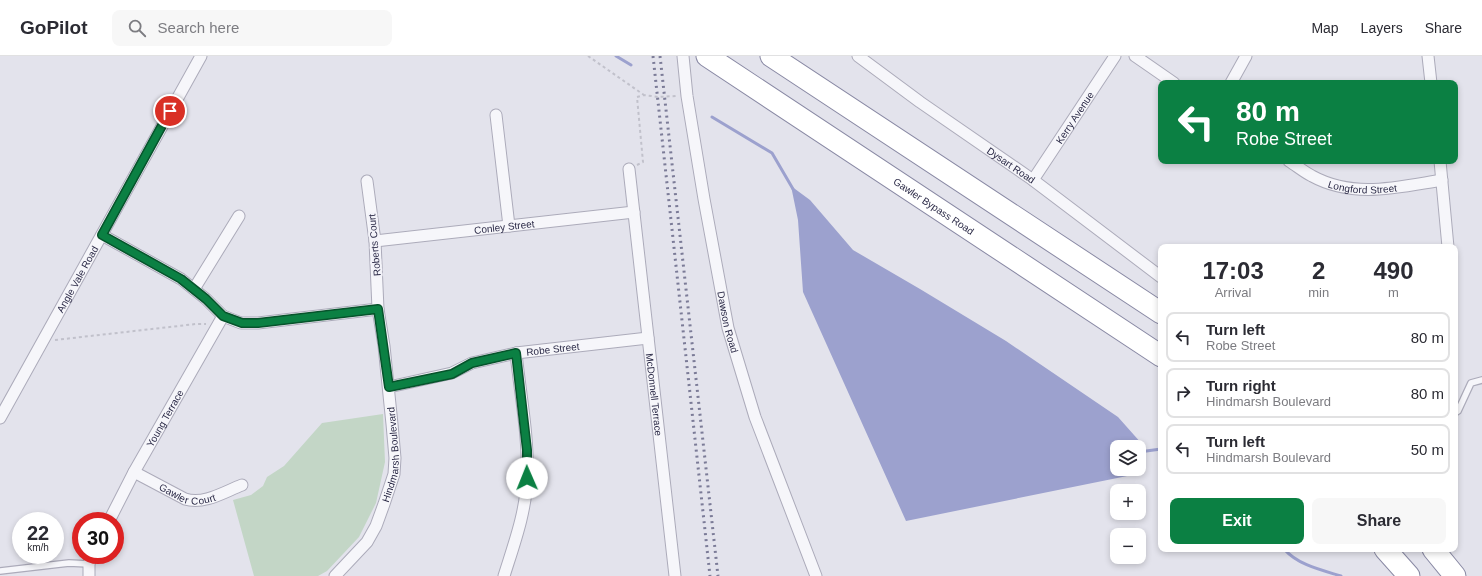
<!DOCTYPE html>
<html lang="en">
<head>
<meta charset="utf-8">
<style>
  :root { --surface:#fff; --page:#f7f7f7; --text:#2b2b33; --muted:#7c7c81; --line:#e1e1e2; --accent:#0b8043 }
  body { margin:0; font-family:Arial,sans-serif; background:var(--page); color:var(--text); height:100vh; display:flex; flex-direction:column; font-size:15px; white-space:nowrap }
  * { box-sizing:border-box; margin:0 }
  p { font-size:13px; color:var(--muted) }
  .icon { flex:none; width:22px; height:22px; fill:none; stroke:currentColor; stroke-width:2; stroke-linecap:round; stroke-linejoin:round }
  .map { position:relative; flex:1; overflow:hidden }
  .panel { position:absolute; left:1158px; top:188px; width:300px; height:308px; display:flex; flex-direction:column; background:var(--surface); border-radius:8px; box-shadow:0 2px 6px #0003 }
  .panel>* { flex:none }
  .hud { position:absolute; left:1158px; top:24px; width:300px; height:84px; border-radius:8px; box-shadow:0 2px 6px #0003; background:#0b8043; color:#fff; overflow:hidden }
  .fabs { position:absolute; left:1110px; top:384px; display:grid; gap:8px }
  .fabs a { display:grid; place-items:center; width:36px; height:36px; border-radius:8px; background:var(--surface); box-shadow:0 2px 6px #0003; font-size:20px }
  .speed { position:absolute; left:12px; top:456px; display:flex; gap:8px; font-size:20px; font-weight:700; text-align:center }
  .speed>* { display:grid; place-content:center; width:52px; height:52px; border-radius:50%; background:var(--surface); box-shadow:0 2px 6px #0003; line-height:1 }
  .speed small { font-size:10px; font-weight:400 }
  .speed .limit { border:6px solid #d22; background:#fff; color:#111 }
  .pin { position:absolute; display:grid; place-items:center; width:34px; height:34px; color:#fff; margin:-17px; border:2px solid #fff; border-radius:50%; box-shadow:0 1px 4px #0007 }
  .me { position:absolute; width:44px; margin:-22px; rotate:359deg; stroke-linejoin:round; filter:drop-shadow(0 0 3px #0008) }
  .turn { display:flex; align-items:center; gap:14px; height:84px; padding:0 12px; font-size:18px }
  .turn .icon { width:52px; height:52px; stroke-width:2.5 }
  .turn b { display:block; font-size:28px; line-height:34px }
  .eta { display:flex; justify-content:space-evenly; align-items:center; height:68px; text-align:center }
  .eta b { font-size:24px; font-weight:800; line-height:28px }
  .cta { display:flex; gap:8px; margin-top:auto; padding:8px 12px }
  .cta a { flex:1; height:46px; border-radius:8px; background:var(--accent); color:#fff; font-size:16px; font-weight:800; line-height:46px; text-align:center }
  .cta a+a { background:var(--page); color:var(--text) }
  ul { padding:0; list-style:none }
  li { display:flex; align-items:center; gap:12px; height:50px; margin:0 8px 6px; padding:0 4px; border:2px solid var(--line); border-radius:8px }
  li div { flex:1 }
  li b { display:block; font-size:15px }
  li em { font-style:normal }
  header { display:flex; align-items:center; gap:24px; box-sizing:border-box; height:56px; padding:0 20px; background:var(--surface); border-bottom:1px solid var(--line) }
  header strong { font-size:19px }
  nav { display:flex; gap:22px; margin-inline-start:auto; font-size:14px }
  .search { width:280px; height:36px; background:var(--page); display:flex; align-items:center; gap:10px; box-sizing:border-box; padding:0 14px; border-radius:8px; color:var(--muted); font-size:15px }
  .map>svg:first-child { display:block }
</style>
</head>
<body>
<header>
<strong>GoPilot</strong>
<div class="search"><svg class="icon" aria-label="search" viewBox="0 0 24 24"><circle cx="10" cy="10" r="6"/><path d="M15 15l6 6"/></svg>Search here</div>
<nav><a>Map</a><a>Layers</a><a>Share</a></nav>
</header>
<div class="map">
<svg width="1482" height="520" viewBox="0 0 1482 520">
  <rect width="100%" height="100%" fill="#e3e3ec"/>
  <path fill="#c3d6c6" d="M383,358L385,406L376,447L359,481L327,515L318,520H254L233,444L251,439L263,430L267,421L284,410L322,367Z"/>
  <path fill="#9ca1ce" d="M791,130L810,144L853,194L920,233L1006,285L1118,361L1142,388L1137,391H1117V413H1139V404L1143,405L1137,418L906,465L803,236L798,164Z"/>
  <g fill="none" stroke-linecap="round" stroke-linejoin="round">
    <path stroke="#9ca1ce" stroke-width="3" d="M616,0L631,9
      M712,61L772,97L793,133
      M1139,396L1161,393
      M1284,493C1298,509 1321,514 1341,520"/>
    <g stroke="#acabba" stroke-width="8">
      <path id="service" d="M1455,357L1458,355L1471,327L1482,324
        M0,515L69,507L89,508"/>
    </g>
    <g stroke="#acabba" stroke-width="13">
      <g id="minor">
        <path id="s1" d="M683,0L687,40L704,143L728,272L755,361L816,520"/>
        <path id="s2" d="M858,0L920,46L1033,124L1161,221"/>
        <path d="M1135,0L1174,27"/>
        <path d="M1428,0L1431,27"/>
        <path d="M1231,27L1246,0"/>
        <path d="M496,59L509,170"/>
        <path id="s3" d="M1289,105C1297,110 1304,116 1312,120C1354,143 1398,131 1442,124"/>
        <path d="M1440,105L1448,191"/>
        <path id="s4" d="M629,113L675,520"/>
        <path id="s5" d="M1033,124L1115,0"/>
        <path d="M102,179L181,223L206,243L223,260L241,267H258L378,253"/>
        <path id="s6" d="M375,185L634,156"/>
        <path d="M194,233L239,160"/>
        <path id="s7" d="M389,331L452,317L472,307L516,297L648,282"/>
        <path id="s8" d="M0,362L201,0"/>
        <path id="s9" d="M134,416L185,443C204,449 224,436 242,429"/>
        <path id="s10" d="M109,465L134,416L223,260"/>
        <path d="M89,520V508L92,499"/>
        <path id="s11" d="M335,520L367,486L376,470L384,448L394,418L395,402L392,368L384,290L378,253L375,185L367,125"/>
        <path d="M504,520C514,488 526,456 527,422C529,382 520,337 516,297"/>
      </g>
    </g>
    <g stroke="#8989a4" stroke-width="23">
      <g id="motorway">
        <path id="s12" d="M707,0L1161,300"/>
        <path d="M771,0L1161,257"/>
        <path d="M1385,493L1409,520"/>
        <path d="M1433,493L1455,520"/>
      </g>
    </g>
    <path stroke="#c1c1cb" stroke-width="2" stroke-dasharray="3 3" stroke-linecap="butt" d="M588,0L644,39
      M637,109L643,106L637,41L644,39L658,41L676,40
      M55,284L196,268H206"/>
    <use href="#service" stroke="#f6f6fa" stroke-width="5.5"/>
    <use href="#minor" stroke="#f6f6fa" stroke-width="11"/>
    <use href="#motorway" stroke="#fff" stroke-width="21"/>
    <path stroke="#7b7b97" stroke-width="3" stroke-dasharray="2 4" stroke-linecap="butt" d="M653,0L710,520
      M660,0L718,520"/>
  </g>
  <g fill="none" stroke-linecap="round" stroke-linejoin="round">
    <g stroke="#07532c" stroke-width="10">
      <path id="route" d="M170,55L102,179L181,223L206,243L223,260L242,267H258L378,253L389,331L452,318L472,307L516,297L527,394V422"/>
    </g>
    <use href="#route" stroke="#0b8043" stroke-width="7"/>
  </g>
  <g text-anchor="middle" stroke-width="4" stroke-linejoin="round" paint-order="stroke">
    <g font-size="10" fill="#2a2946" stroke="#f3f3f9">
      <text dy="4" stroke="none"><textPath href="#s5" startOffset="75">Kerry Avenue</textPath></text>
      <text dy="4" stroke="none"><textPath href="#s2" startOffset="188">Dysart Road</textPath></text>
      <text dy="4" stroke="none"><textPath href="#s3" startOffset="80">Longford Street</textPath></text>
      <text dy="4" stroke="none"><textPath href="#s12" startOffset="272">Gawler Bypass Road</textPath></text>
      <text dy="4" stroke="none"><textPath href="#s6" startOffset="130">Conley Street</textPath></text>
      <text transform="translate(374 189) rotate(-95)" y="4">Roberts Court</text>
      <text dy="4" stroke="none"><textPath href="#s8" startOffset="159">Angle Vale Road</textPath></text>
      <text dy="4" stroke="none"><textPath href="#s1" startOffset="270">Dawson Road</textPath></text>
      <text dy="4" stroke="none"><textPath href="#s7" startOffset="169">Robe Street</textPath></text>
      <text dy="4" stroke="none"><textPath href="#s4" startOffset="227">McDonnell Terrace</textPath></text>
      <text dy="4" stroke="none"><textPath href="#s10" startOffset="117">Young Terrace</textPath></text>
      <text dy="4" stroke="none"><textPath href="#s11" startOffset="139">Hindmarsh Boulevard</textPath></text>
      <text dy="4" stroke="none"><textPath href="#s9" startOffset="59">Gawler Court</textPath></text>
    </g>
  </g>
</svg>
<div class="fabs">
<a><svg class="icon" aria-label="layers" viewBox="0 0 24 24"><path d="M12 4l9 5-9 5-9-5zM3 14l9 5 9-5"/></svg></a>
<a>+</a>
<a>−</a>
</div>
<div class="speed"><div>22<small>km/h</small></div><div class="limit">30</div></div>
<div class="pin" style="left:170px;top:55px;background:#d93025"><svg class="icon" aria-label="arrive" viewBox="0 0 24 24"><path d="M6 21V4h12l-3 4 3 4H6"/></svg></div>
<svg class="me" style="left:527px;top:422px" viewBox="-20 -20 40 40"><circle r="19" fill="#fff"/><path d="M0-13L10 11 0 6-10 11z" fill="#0b8043"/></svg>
<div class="hud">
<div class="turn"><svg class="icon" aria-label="left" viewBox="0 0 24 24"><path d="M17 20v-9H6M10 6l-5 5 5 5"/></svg><div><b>80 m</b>Robe Street</div></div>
</div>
<section class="panel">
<div class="eta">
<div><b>17:03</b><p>Arrival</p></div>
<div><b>2</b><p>min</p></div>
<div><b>490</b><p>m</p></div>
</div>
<ul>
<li><svg class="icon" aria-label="left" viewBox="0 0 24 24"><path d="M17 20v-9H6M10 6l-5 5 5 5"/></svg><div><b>Turn left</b><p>Robe Street</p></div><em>80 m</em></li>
<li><svg class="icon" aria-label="right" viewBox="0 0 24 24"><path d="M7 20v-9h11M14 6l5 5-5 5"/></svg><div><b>Turn right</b><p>Hindmarsh Boulevard</p></div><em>80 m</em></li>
<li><svg class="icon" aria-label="left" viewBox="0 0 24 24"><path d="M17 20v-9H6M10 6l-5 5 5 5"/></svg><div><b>Turn left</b><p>Hindmarsh Boulevard</p></div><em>50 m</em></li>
</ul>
<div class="cta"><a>Exit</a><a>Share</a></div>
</section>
</div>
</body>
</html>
